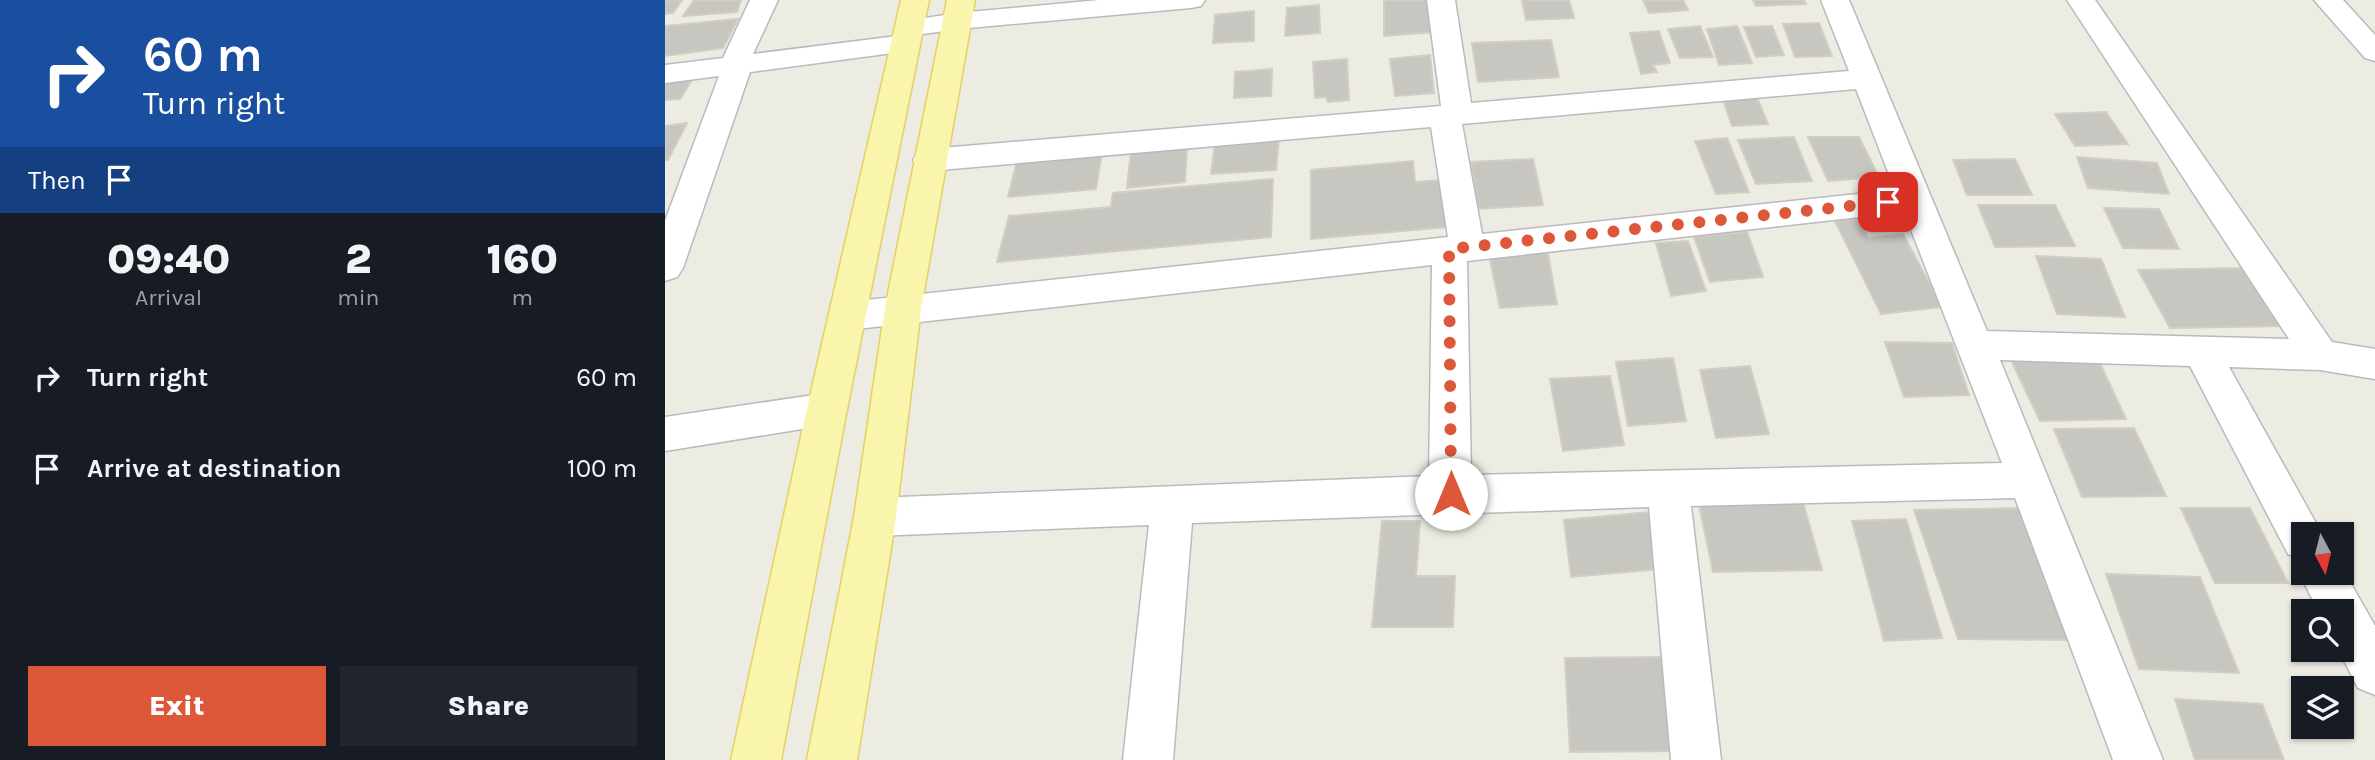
<!DOCTYPE html>
<html lang="en">
<head>
<meta charset="utf-8">
<style>
  :root { --surface:#171b24; --page:#20242c; --text:#f1f3f6; --muted:#9ea1a6; --accent:#dd5839 }
  body { margin:0; font-family:Karla,sans-serif; background:var(--page); color:var(--text); height:100vh; display:flex; flex-direction:column; font-size:26px; white-space:nowrap }
  * { box-sizing:border-box; margin:0 }
  p { font-size:23px; color:var(--muted) }
  .icon { flex:none; width:38px; height:38px; fill:none; stroke:currentColor; stroke-width:2; stroke-linecap:round; stroke-linejoin:round }
  .map { position:relative; flex:1; overflow:hidden }
  .panel { display:flex; flex-direction:column; background:var(--surface); width:665px }
  .panel>* { flex:none }
  .guide { background:#1a4fa0; color:#fff; overflow:hidden }
  .needle { width:46px; rotate:173deg }
  .fabs { position:absolute; left:1626px; top:522px; display:grid; gap:14px }
  .fabs a { display:grid; place-items:center; width:63px; height:63px; border-radius:0px; background:var(--surface); box-shadow:0 2px 5px #0004; font-size:35px }
  .pin { position:absolute; display:grid; place-items:center; width:60px; height:60px; color:#fff; margin:-30px; border-radius:14px; box-shadow:0 4px 10px #0006 }
  .me { position:absolute; width:77px; margin:-38px; rotate:0deg; stroke-linejoin:round; filter:drop-shadow(0 0 5px #0008) }
  .turn { display:flex; align-items:center; gap:24px; height:147px; padding:0 28px; font-size:32px }
  .turn .icon { width:91px; height:91px; stroke-width:2.5 }
  .turn b { display:block; font-size:49px; line-height:60px }
  .then { display:flex; align-items:center; height:66px; padding:0 28px; background:#0003; gap:14px; font-size:26px }
  .eta { display:flex; justify-content:space-evenly; align-items:center; height:119px; text-align:center }
  .eta b { font-size:42px; font-weight:800; line-height:49px }
  .button { display:flex; gap:14px; margin-top:auto; padding:14px 28px }
  .button a { flex:1; height:80px; border-radius:0px; background:var(--accent); color:#fff; font-size:28px; font-weight:800; line-height:80px; text-align:center }
  .button a+a { background:var(--page); color:var(--text) }
  ul { padding:0; list-style:none }
  li { display:flex; align-items:center; gap:21px; height:91px; padding:0 28px }
  li div { flex:1 }
  li b { display:block; font-size:26px }
  li em { font-style:normal }
  main { display:flex; flex:1; min-height:0 }
  .map>svg:first-child { display:block }
</style>
</head>
<body>
<main>
<section class="panel">
<div class="guide">
<div class="turn"><svg class="icon" aria-label="right" viewBox="0 0 24 24"><path d="M7 20v-9h11M14 6l5 5-5 5"/></svg><div><b>60 m</b>Turn right</div></div>
<div class="then">Then<svg class="icon" aria-label="arrive" viewBox="0 0 24 24"><path d="M6 21V4h12l-3 4 3 4H6"/></svg></div>
</div>
<div class="eta">
<div><b>09:40</b><p>Arrival</p></div>
<div><b>2</b><p>min</p></div>
<div><b>160</b><p>m</p></div>
</div>
<ul>
<li><svg class="icon" aria-label="right" viewBox="0 0 24 24"><path d="M7 20v-9h11M14 6l5 5-5 5"/></svg><div><b>Turn right</b></div><em>60 m</em></li>
<li><svg class="icon" aria-label="arrive" viewBox="0 0 24 24"><path d="M6 21V4h12l-3 4 3 4H6"/></svg><div><b>Arrive at destination</b></div><em>100 m</em></li>
</ul>
<div class="button"><a>Exit</a><a>Share</a></div>
</section>
<div class="map">
<svg width="1710" height="760" viewBox="0 0 1710 760">
  <rect width="100%" height="100%" fill="#edece3"/>
  <path fill="#c8c6c0" stroke="#d1cec2" stroke-width="2" d="M0,0H17L8,13L0,14Z
    M29,0H76L72,12L18,16Z
    M719,0H765L769,32L719,36Z
    M857,0H904L909,18L861,20Z
    M978,0H1018L1023,10L984,13Z
    M1088,0H1139L1141,4L1091,6Z
    M654,5L655,33L620,36L622,8Z
    M589,11V41L548,43L550,15Z
    M73,19L58,48L0,56V26Z
    M1154,23L1167,56L1130,57L1118,24Z
    M1035,26L1048,57L1015,58L1003,29Z
    M1072,26L1087,63L1054,65L1042,29Z
    M1107,26L1119,55L1091,57L1079,27Z
    M994,31L1005,63L988,65L992,72L976,74L965,33Z
    M886,40L894,77L813,82L807,43Z
    M765,55L769,93L730,96L725,59Z
    M682,59L684,100L663,102L661,97L650,98L648,62Z
    M607,69L606,96L569,98L570,72Z
    M27,80L15,99L0,100V82Z
    M1091,95L1103,124L1067,126L1057,97Z
    M1441,112L1463,144L1410,146L1390,114Z
    M22,123L3,160H0V126Z
    M1129,137L1147,181L1091,184L1073,140Z
    M1143,137H1194L1214,177L1163,181Z
    M1062,138L1084,192L1051,194L1030,141Z
    M614,139L611,170L546,174L550,144Z
    M522,146L520,182L462,188L466,151Z
    M437,153L431,189L343,197L352,161Z
    M1412,157L1492,163L1504,194L1423,188Z
    M868,159L878,205L813,209L806,162Z
    M1350,159L1367,195H1302L1288,160Z
    M748,161L750,182L777,180L783,227L646,239V170Z
    M608,179L606,237L332,262L344,216L446,207L448,193Z
    M1313,205H1390L1410,246L1330,247Z
    M1439,208L1494,209L1514,249L1458,248Z
    M1193,219L1203,238L1238,234L1277,307L1216,314L1170,221Z
    M1082,232L1098,277L1045,282L1029,237Z
    M1023,241L1041,291L1006,296L991,243Z
    M881,243L892,304L835,308L823,250Z
    M1371,256L1436,259L1460,317L1392,314Z
    M1579,268L1616,326L1505,328L1473,270Z
    M1220,342L1287,343L1304,395L1239,397Z
    M1432,357L1461,419L1375,421L1345,358Z
    M1008,358L1021,421L963,426L951,362Z
    M1085,366L1104,434L1051,438L1035,370Z
    M945,376L959,445L898,451L885,379Z
    M1469,428L1501,496L1417,497L1389,429Z
    M1138,502L1157,570L1048,572L1034,505Z
    M1364,508L1414,640L1293,639L1249,510Z
    M1516,508H1585L1623,583H1550Z
    M984,512L995,569L906,577L899,520Z
    M1241,519L1277,638L1219,641L1187,521Z
    M717,521H755L751,576H790L788,627H707Z
    M1441,574L1535,577L1574,673L1474,669Z
    M1003,657L1013,751L905,752L900,658Z
    M1510,699L1597,704L1619,760H1530Z"/>
  <g fill="none" stroke-linecap="round" stroke-linejoin="round">
    <g stroke="#b8babf" stroke-width="3">
      <path id="minor" d="M85,0H113L88,54L240,35L234,34L230,28L234,22L293,13L434,0H540L536,6L526,8L293,29L244,36L250,38L254,44L250,50L85,72L18,268L12,277L0,281V221L54,76L0,83V65L58,58Z
        M762,0H790L806,103L1184,71L1156,0H1184L1322,331L1624,339L1402,0H1430L1667,342L1710,349V379L1655,370L1564,367L1657,534H1638V560L1623,554L1525,366L1335,360L1498,760H1448L1350,498L1026,506L1056,760H1006L984,507L527,523L508,760H458L484,525L210,536L195,530L189,517L195,504L210,498L764,476L767,265L183,330L170,326L165,316L170,306L183,302L783,237L766,127L264,171L253,168L248,160L253,152L264,149L776,106ZM1191,89L1230,190L817,234L797,124ZM1239,212L1337,463L806,475L802,261Z
        M1649,0H1678L1710,35V61L1700,58Z
        M162,393L176,397L182,409L176,421L162,425L0,451V417Z
        M1638,563V572H1676V566L1710,626V695L1693,688L1673,649H1676V611H1653L1634,572Z"/>
    </g>
    <g stroke="#e7d062" stroke-width="3">
      <path id="major" d="M236,0H264L182,409L116,760H66L142,409Z
        M282,0H310L256,308L231,517L192,760H142L189,517L220,308Z"/>
    </g>
    <use href="#minor" fill="#fff" fill-rule="evenodd"/>
    <use href="#major" fill="#f9f5ac" fill-rule="evenodd"/>
  </g>
  <g fill="none" stroke-linecap="round" stroke-linejoin="round">
    <path stroke="#dd5839" stroke-width="12" stroke-dasharray="0 21.6" d="M786,494L784,249L1223,202"/>
  </g>
</svg>
<div class="fabs">
<a><svg class="needle" viewBox="-14 -14 28 28"><path d="M0-13l5 13h-10z" fill="#e53935"/><path d="M0 13l5-13h-10z" fill="#9ea1a6"/></svg></a>
<a><svg class="icon" aria-label="search" viewBox="0 0 24 24"><circle cx="10" cy="10" r="6"/><path d="M15 15l6 6"/></svg></a>
<a><svg class="icon" aria-label="layers" viewBox="0 0 24 24"><path d="M12 4l9 5-9 5-9-5zM3 14l9 5 9-5"/></svg></a>
</div>
<div class="pin" style="left:1223px;top:202px;background:#d93025"><svg class="icon" aria-label="arrive" viewBox="0 0 24 24"><path d="M6 21V4h12l-3 4 3 4H6"/></svg></div>
<svg class="me" style="left:786px;top:494px" viewBox="-20 -20 40 40"><circle r="19" fill="#fff"/><path d="M0-13L10 11 0 6-10 11z" fill="#dd5839"/></svg>
</div>
</main>
</body>
</html>
